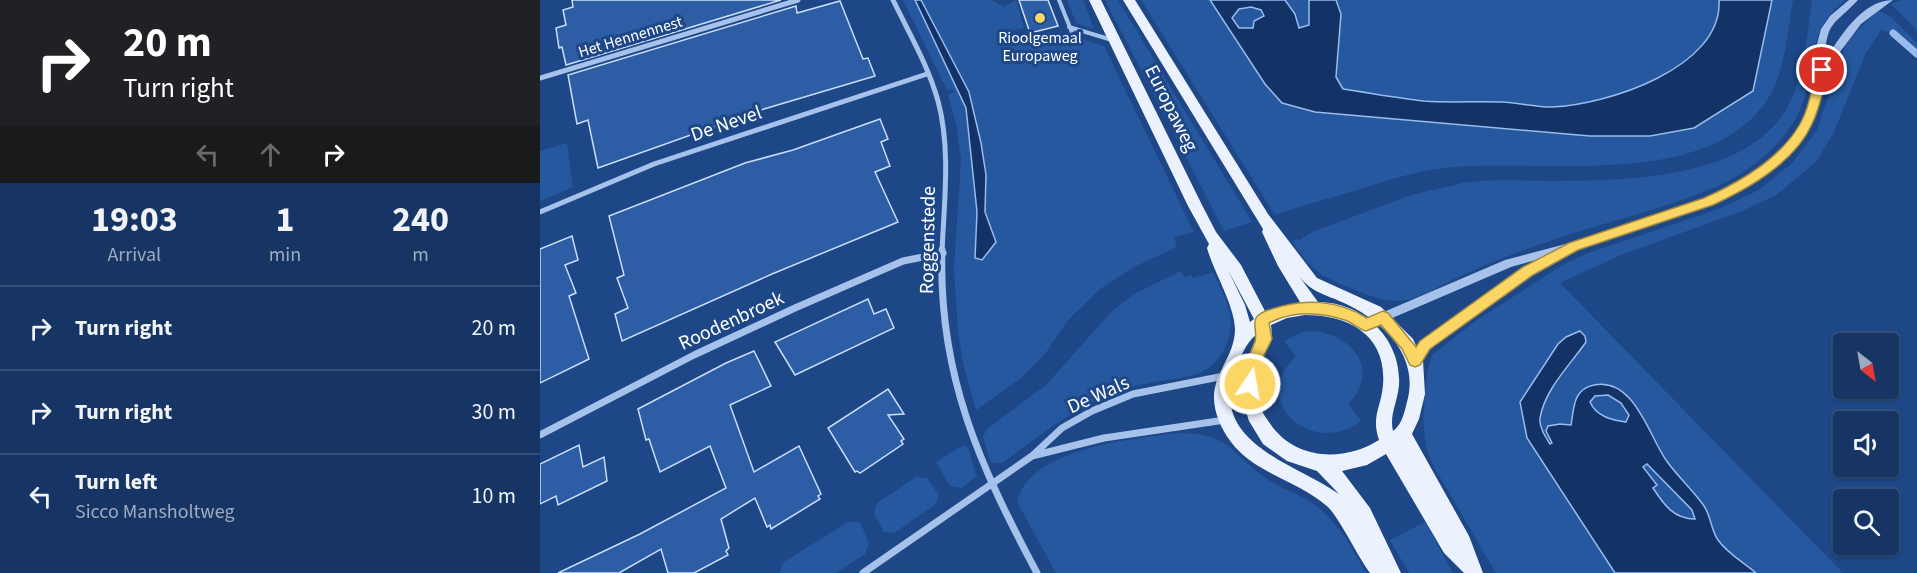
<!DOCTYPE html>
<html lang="en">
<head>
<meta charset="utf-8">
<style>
  :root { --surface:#163565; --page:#1f3d6b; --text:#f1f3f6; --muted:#9eabbf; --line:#355079 }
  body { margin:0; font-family:"Source Sans 3",sans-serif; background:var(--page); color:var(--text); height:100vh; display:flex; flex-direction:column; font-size:22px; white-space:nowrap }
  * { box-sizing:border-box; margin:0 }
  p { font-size:20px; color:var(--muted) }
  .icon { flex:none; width:33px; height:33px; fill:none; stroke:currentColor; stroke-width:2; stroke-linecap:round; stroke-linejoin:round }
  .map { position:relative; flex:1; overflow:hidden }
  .side { display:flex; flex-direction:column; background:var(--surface); width:540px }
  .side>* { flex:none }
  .banner { background:#202124; color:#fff; overflow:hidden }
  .needle { width:39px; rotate:149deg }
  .buttons { position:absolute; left:1293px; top:333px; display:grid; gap:12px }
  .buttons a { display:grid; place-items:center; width:66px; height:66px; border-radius:6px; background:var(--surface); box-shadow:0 2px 4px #0004,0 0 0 2px var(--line); font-size:30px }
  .pin { position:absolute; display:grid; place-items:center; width:51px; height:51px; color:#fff; margin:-26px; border:3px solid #fff; border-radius:50%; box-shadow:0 2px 6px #0007 }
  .me { position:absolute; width:66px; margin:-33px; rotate:12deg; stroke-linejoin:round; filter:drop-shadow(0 0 4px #0008) }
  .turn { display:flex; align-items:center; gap:21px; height:126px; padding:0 24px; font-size:27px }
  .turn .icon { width:78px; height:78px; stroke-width:2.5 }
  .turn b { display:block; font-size:42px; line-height:51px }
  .lanes { display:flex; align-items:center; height:57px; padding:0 24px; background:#0003; justify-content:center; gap:30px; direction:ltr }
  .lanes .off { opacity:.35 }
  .eta { display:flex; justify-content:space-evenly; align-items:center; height:102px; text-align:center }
  .eta b { font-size:36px; font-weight:700; line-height:42px }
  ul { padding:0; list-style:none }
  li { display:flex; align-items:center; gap:18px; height:84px; padding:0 24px; border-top:2px solid var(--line) }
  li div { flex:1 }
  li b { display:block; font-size:22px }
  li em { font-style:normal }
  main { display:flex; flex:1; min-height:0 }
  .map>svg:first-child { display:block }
</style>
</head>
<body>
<main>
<section class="side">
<div class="banner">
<div class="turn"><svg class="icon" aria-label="right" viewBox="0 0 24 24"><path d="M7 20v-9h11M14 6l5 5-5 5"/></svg><div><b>20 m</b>Turn right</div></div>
<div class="lanes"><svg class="icon off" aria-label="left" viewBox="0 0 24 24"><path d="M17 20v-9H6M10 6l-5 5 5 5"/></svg><svg class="icon off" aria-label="ahead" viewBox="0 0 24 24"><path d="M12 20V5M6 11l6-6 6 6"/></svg><svg class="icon" aria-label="right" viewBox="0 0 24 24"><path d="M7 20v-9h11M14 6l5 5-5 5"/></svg></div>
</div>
<div class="eta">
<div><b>19:03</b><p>Arrival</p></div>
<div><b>1</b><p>min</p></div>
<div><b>240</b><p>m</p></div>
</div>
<ul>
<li><svg class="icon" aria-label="right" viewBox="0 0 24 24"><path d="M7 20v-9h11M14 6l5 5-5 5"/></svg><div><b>Turn right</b></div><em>20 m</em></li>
<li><svg class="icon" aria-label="right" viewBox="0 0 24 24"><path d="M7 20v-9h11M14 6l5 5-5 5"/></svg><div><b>Turn right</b></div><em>30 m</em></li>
<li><svg class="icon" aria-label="left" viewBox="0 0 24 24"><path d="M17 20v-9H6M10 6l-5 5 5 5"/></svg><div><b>Turn left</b><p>Sicco Mansholtweg</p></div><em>10 m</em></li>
</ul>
</section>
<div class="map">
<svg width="1377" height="573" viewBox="0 0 1377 573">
  <rect width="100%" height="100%" fill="#1d4787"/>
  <path fill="#2658a0" d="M363,0H376L426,108L437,212L435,238L442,259L456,242L445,212L446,175L429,92L381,0H452L463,7L476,0L484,28L470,31L466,36L496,48L537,37L564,46L654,232L634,237L637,247L594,267L560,289L528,320L505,354L481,378L436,410L424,367L418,333L414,269L421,160L416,124L408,95L414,92L412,89L407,90Z
    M527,0H543L554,29L536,23Z
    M565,0H578L712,222L684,231Z
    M601,0H670L725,84L936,127L1050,136H1110L1154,128L1213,91L1232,0H1253C1248,29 1245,71 1229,97C1169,193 1000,157 905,168C870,172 837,184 804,194C781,201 756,207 735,215Z
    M745,0H769V25L759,28L755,14Z
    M796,0H1179C1183,68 1066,105 1012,107C996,107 979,103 962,102C936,101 910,103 884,100C857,98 830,93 803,89L796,77L801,14Z
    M1272,0H1305C1271,27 1276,51 1267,89C1262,111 1250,131 1234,147C1218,163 1198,177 1178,186C1135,205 1089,216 1044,230C1002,243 960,258 920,276C898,286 878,302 853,301C840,300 830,296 818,291C782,276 774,275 752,241L757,239L760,240L774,231C807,220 839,206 872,195C886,191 903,188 915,185C939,178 985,181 1011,181C1084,180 1212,181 1250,102C1264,74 1268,31 1272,0Z
    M1361,0H1377V30L1351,4Z
    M711,7L721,10L725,16L713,28H699L692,18L699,9Z
    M1338,11L1351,17L1377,43V54L1353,33L1341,30L1325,55L1294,132L1276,162L1236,195L1202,211L1081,255L1020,283L1303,573H1216L1190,555L1176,538L1171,522L1125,458L1101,413L1078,390L1068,385H1054L1034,402L1032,425L1020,424L1006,431L1012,443L1010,444C1006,437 1001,430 1001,422C1000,404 1025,366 1038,354L1040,331L987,438L1075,573H956L894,467L886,448L883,419L887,372L892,355L937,320L1024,264L1048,253L1181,208L1219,190L1252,163L1277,130L1305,47L1313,35Z
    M27,143L33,187L0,201V151Z
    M641,271L644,277L651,275L653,278L673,272C679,286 687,299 690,314C694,340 679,368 654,375C639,379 623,380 609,383C593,386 575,391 561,398C525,414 493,441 462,463H453L450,461L443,437L447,429L506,385L572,311L594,294Z
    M772,331C813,334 841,371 808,404L821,421C771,459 707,398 756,357L744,341L762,332Z
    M1068,395L1081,403L1089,415L1086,422C1071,420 1057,416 1050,402L1055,396Z
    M637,433C689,433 688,450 724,477C738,487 755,492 769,501C796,518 811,546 826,573H516L477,502C489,448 592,439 637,433Z
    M425,446L429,450L436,476L422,488L410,486L396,462L420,447Z
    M1107,463L1152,510L1155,519C1133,518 1124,505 1113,488L1116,485L1103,467Z
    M376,477L387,478L399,495L395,505L354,533L344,532L334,514L337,503Z
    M308,522H320L329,543L325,554L296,573H239L244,562Z
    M885,522L913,573H869L851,542L850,540Z"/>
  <path fill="#133366" stroke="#99bced" stroke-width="1.5" fill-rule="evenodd" d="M375,0H381L429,92L441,143L446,175L445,212L456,242L442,260L435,258L437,212L426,108Z
    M670,0H745L755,14L759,28L769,25V0H796L801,14L796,77L803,89C830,93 857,98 884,101C910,103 936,101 962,102C979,103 996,107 1012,107C1066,105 1183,68 1179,0H1232L1213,91L1154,128L1110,136H1050L775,112L742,103L725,84ZM711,7L721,10L724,16L714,21L713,28H699L692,18L699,9Z
    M1040,331L1045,336L1046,342C1030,365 1005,389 1000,418C999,427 1005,436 1010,444L1012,443L1006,431L1008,426L1020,424L1031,425C1034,408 1033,389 1054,385C1094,377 1109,436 1126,460C1137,476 1153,490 1164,506C1171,516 1171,530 1178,540C1188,554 1203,562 1216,573H1075L987,438L980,402L1018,344L1026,337ZM1068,395L1081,403L1089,415L1086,422C1071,420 1056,416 1050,402L1055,396ZM1107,464L1152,510L1155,519C1134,519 1124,505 1113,488L1117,485L1103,467Z"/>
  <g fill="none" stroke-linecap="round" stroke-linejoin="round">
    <path stroke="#99bced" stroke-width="7" d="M1353,33L1377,54"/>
  </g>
  <path fill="#2c5da5" stroke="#cbddf8" stroke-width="1.5" d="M32,0H241L26,65L22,47L19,48L16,28L26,25L23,10L33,7Z
    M479,0H508L518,26L490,33Z
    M300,1L323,59L328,58L335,76L224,109L58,168L48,120L37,124L28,75L256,6L257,13Z
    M340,119L348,139L341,142L350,166L335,172L358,222L232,274L82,341L75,314L88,308L77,278L84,275L69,216L205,163L253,150Z
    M32,236L38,260L25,265L36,293L29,296L49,359L0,383V249Z
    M328,299L334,314L346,309L354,328L255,375L235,342Z
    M214,351L231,386L190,405L214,472L259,446L281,494L278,496L280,499L231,529L230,525L227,527L215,498L181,519L189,548L186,551L188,555L154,573H128L121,549L79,573H18L100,534L186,488L170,446L120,472L109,439L106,440L98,409L186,363Z
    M348,389L364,414L348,415L364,439L361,441L363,444L320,473L317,471L315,472L288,428Z
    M39,445L43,467L64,457L67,481L18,505L16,496L0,504V464Z"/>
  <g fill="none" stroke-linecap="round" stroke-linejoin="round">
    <path stroke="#a6c2eb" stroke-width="4" d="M529,27L572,40
      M496,44L533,35L519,0"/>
    <path stroke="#a6c2eb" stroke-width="5" d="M353,0C369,33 388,65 398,101C411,149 404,203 402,252
      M0,78L258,0
      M0,212L114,164L387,74"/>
    <path stroke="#a6c2eb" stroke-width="7" d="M402,250C398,375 440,466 497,573
      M0,435L154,355L255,308L363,261L403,253
      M492,456L564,438L685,420
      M323,573L492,456L522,428L552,411L593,394L684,376"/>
    <path fill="#a6c2eb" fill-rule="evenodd" d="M1309,0H1318C1295,25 1286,20 1285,60C1300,37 1322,0 1353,0L1321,24L1285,72L1284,81L1269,127L1238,164L1213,184L1172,205L1024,252V257L992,274L889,348L879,365L875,366L871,365L869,361L881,342L984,268L1003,258L971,267L843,322L839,320L838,317L839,314L965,260L1033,242L1166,199L1207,178L1232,160L1262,124L1276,81L1277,44L1281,29L1290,16Z"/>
    <path fill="#ebf2fe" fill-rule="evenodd" d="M549,0H561L662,205L676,232L701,265L726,313L760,302L738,266L722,232L723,229L583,0H595L728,214L777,278L841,307L873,339L883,361L885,394L879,419L872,434L929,536L943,573H924L904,553L846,454L827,465L802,471L830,508L861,573H830C818,557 800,519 788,507C751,474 701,474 679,421C662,379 694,364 695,330C695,306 674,273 667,248L669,244L648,206ZM688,270L714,319L710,322L705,305ZM759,276C772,293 785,294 804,303C841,320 878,353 868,398C865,409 863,424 853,431C849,415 858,401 859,385C862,339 823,302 778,302ZM765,315C809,315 847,335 843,385C841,408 831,416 839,440C804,462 754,461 729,422C724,415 718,406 718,397C719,385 720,367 724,356C730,341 733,342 731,325L747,318ZM716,335L717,339L708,356L702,399L709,421L723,444L747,461L777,471L799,494C757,464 671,444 694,374C699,361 705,343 716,335Z"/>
  </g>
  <path fill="#fbd664" stroke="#a38b41" stroke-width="1.5" d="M1282,67L1288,70C1284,89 1280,107 1272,124C1255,162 1210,188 1173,205L1038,250L993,275L890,349L880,365L875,367L870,365L862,349L841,325L826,331C818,329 812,322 805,320C779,312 753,310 729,323L732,339L723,357L715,389L710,391L705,389C700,377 709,356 714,344C719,336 712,325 716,318C719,313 728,310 732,309C764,298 798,300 827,318L843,311L848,313L876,347L880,341L983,267L1029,243L1164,198C1200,182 1240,159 1260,124C1269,108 1272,88 1276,70Z"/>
  <circle fill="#fbd664" stroke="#1d4787" stroke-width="2" cx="500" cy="18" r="6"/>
  <g text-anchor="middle" stroke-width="6" stroke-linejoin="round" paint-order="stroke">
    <g font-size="16" fill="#fff" stroke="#1d4787">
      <text transform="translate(90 36) rotate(-17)" y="6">Het Hennennest</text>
    </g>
    <g font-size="16" fill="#fff" stroke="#1d4787">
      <text x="500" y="43">Rioolgemaal<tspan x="500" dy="18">Europaweg</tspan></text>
    </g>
    <g font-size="20" fill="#fff" stroke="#1d4787">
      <text transform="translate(632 108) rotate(63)" y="7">Europaweg</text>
      <text transform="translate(186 123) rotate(-19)" y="7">De Nevel</text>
      <text transform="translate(387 240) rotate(-89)" y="7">Roggenstede</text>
      <text transform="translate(191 320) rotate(-25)" y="7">Roodenbroek</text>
      <text transform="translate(558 394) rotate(-24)" y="7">De Wals</text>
    </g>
  </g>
</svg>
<div class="buttons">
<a><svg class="needle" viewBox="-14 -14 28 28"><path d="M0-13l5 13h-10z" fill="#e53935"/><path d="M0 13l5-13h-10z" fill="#9eabbf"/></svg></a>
<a><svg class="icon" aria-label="sound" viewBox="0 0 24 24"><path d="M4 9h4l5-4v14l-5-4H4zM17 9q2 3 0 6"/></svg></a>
<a><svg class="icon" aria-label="search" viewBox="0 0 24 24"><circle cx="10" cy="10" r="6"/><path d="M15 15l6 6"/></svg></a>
</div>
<div class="pin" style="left:1282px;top:70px;background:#d93025"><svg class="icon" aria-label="arrive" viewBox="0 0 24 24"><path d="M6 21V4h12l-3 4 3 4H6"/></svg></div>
<svg class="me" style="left:710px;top:384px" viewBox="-20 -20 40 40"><circle r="17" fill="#fbd664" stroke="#fff" stroke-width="3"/><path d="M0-11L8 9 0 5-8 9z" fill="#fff"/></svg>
</div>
</main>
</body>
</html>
